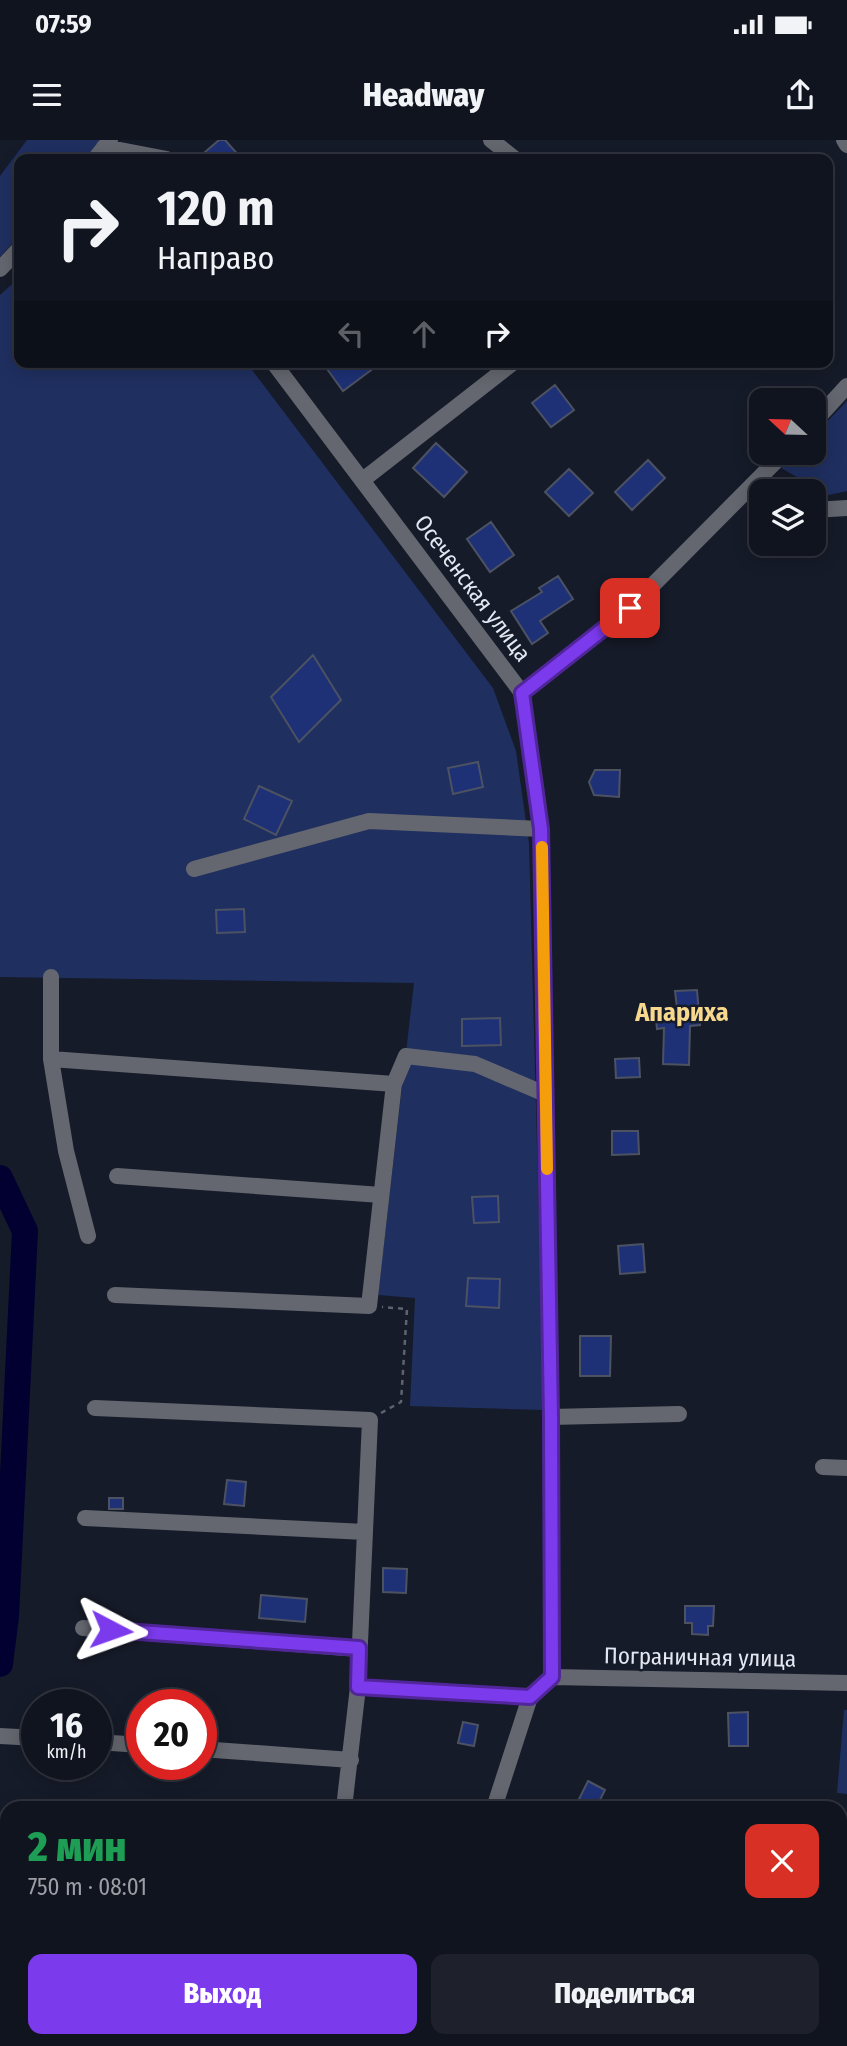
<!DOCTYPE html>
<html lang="ru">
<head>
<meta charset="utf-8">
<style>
  :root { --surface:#10141f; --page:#1e212c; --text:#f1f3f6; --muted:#9c9ea4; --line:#30333d; --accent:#7c3aed }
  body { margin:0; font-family:"Fira Sans Condensed",sans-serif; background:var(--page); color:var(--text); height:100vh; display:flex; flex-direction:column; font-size:26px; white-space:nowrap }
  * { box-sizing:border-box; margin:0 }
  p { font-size:23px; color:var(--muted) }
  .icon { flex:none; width:38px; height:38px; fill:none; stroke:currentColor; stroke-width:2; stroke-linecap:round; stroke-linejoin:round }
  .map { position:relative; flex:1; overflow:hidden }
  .drawer { position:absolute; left:0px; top:1661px; width:847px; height:247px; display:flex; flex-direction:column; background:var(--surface); border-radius:21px 21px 0 0; box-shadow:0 4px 18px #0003,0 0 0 2px var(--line) }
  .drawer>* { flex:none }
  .hud { position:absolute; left:14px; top:14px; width:819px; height:214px; border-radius:14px; box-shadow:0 4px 18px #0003,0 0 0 2px var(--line); background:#10141f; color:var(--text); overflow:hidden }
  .needle { width:46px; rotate:292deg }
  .tools { position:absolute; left:749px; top:248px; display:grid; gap:14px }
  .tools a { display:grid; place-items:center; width:77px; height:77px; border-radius:14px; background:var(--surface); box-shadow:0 4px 18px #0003,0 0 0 2px var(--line); font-size:35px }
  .speed { position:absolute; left:21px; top:1549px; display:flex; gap:14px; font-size:35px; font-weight:700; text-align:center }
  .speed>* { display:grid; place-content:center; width:91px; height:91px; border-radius:50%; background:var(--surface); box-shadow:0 4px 18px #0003,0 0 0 2px var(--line); line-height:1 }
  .speed small { font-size:18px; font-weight:400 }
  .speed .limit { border:10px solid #d22; background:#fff; color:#111 }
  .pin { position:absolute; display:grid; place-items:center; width:60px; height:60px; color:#fff; margin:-30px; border-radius:14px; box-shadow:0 4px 10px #0006 }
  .me { position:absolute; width:77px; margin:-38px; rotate:94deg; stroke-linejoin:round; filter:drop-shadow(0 0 5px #0008) }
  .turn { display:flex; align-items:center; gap:24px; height:147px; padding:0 28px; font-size:32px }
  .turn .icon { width:91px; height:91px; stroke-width:2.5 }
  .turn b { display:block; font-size:49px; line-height:60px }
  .lanes { display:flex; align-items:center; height:66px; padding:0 28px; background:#0003; justify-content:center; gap:35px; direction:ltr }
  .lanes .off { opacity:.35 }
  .round { display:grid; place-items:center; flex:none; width:74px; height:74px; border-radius:14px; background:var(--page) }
  .headline { display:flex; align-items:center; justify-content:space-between; height:119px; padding:0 28px }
  h1 { font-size:42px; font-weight:800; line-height:52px; color:#1e9e55 }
  .primary-button { display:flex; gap:14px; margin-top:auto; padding:14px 28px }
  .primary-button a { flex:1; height:80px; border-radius:14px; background:var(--accent); color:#fff; font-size:28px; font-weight:800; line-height:80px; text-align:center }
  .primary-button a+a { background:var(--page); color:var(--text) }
  .status { display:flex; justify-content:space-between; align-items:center; height:49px; padding:0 35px; background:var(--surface); direction:ltr }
  .status svg { height:19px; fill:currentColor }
  header { display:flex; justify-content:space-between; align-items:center; height:91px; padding:0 28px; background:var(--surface); font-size:32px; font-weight:800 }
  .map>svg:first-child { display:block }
</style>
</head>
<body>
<div class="status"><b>07:59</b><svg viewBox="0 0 49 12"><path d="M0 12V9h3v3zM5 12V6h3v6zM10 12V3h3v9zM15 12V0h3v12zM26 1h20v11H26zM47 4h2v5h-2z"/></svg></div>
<header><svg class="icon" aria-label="menu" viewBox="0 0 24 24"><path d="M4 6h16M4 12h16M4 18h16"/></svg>Headway<svg class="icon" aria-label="share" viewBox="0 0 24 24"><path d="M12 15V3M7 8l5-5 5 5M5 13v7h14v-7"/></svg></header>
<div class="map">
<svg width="847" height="1906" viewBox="0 0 847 1906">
  <rect width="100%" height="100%" fill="#161b29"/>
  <path fill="#1f2f60" d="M27,0H103L87,19H19V96L0,117V36Z
    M19,138V222H246L493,548L516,611L529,703L544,1270L410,1266L415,1158L378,1155L414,843L0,837V155Z
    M847,261V351L829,355L781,328L796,313H814V295Z
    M844,1570H847V1654L837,1653Z"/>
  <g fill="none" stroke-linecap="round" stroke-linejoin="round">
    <path stroke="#020031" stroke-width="26" d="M0,1038L25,1091L6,1476L0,1524"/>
  </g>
  <path fill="#1e3176" stroke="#4c5262" stroke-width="2" d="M219,0H225L242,19H197Z
    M322,222H382L343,251Z
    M555,245L574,270L551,287L532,263Z
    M436,303L467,332L444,357L413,328Z
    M648,320L665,338L632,370L615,352Z
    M569,329L593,353L569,376L545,352Z
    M491,382L514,415L490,432L467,399Z
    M558,436L573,459L540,481L548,493L532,504L511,471L542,452L539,448Z
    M313,515L341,560L299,602L271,557Z
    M478,622L483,647L453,654L448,628Z
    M595,630H620L619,657L594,655L589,642Z
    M259,646L292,661L276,695L244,679Z
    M244,769L245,792L217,793L216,770Z
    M697,850L700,885L690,886L689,925L663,924L664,888L657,889L655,870L677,868L675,851Z
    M500,878L501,905L462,906V879Z
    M639,918L640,937L616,938L615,919Z
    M612,991H638L639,1014L612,1015Z
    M498,1056L499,1082L474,1083L472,1057Z
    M643,1104L645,1132L620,1134L618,1106Z
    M468,1138L500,1139L499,1168L466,1166Z
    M580,1196H611L610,1236H580Z
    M227,1340L246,1342L244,1366L224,1364Z
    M109,1358H123V1369H109Z
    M383,1428L407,1429L406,1453L383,1452Z
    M261,1455L307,1459L305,1482L259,1478Z
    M685,1466H714L713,1486H708V1495L692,1494V1483H685Z
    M748,1572V1606H729L728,1573Z
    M463,1582L478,1585L474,1606L458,1603Z
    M588,1641L605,1650L596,1668L579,1659Z"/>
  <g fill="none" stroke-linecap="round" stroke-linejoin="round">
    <path stroke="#5e636f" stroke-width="2.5" stroke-dasharray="5 5" stroke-linecap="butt" d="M381,1273L401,1262L407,1169L382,1167"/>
    <path stroke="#64676f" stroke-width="16" d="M491,0L515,19
      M844,0L847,5
      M104,7L167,19
      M95,19L110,0
      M0,129L19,109
      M273,222L522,553L541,689L551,1277L552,1537
      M814,282L847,246
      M364,339L514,222
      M747,351L761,365
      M814,370L847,368
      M522,553L630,468L784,313
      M194,729L369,681L541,689
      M51,837V919L66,1011L88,1096
      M51,919L394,944
      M117,1036L381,1055
      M115,1155L369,1166L394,944L406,916L475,924L545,954
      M95,1268L370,1280L358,1547L344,1668
      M551,1277L679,1274
      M823,1327L847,1328
      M85,1378L365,1392
      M83,1488L359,1509
      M552,1537L847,1543
      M358,1547L530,1557
      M0,1596L37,1598
      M96,1602L142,1605
      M201,1609L351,1620
      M494,1668L530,1557L552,1537
      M840,1808L847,1809
      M329,1906L333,1900"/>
  </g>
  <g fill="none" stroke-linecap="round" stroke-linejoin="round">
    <g stroke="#51269a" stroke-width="18">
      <path id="route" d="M111,1490L359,1508L358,1547L530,1557L552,1537L551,1277L541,689L522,553L630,468"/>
    </g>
    <use href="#route" stroke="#7c3aed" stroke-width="12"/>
    <path stroke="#f59e0b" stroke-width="12" d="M542,707L547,1029"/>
  </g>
  <g text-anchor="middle" stroke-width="5" stroke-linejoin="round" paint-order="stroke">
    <g font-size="23" fill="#e4e8f2" stroke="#161b29">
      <text transform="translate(473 448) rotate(53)" y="8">Осеченская улица</text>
      <text transform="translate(700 1517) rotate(1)" y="8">Пограничная улица</text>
    </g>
    <g font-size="26" font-weight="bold" fill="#f7d88d" stroke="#161b29">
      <text x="682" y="881">Апариха</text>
    </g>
  </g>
</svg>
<div class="tools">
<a><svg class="needle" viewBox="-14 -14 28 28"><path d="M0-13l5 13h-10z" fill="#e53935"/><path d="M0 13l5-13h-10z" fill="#9c9ea4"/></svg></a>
<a><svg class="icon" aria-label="layers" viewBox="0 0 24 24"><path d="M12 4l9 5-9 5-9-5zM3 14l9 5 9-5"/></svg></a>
</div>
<div class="speed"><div>16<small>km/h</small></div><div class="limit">20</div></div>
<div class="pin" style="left:630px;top:468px;background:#d93025"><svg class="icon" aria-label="arrive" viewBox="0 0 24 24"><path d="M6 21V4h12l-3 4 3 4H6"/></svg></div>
<svg class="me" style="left:111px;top:1490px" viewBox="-20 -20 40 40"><path d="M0-17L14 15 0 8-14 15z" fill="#7c3aed" stroke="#fff" stroke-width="4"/></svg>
<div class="hud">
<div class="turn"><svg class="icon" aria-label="right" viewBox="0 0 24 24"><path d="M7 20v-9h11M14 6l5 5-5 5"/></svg><div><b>120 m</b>Направо</div></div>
<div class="lanes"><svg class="icon off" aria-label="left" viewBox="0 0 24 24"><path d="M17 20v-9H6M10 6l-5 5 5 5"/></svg><svg class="icon off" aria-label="ahead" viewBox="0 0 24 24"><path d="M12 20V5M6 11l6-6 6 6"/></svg><svg class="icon" aria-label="right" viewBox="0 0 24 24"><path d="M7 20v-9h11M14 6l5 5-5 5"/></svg></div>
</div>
<section class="drawer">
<div class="headline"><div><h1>2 мин</h1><p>750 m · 08:01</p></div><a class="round" style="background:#d93025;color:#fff"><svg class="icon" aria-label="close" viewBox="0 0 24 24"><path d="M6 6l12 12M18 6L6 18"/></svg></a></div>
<div class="primary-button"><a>Выход</a><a>Поделиться</a></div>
</section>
</div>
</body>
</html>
